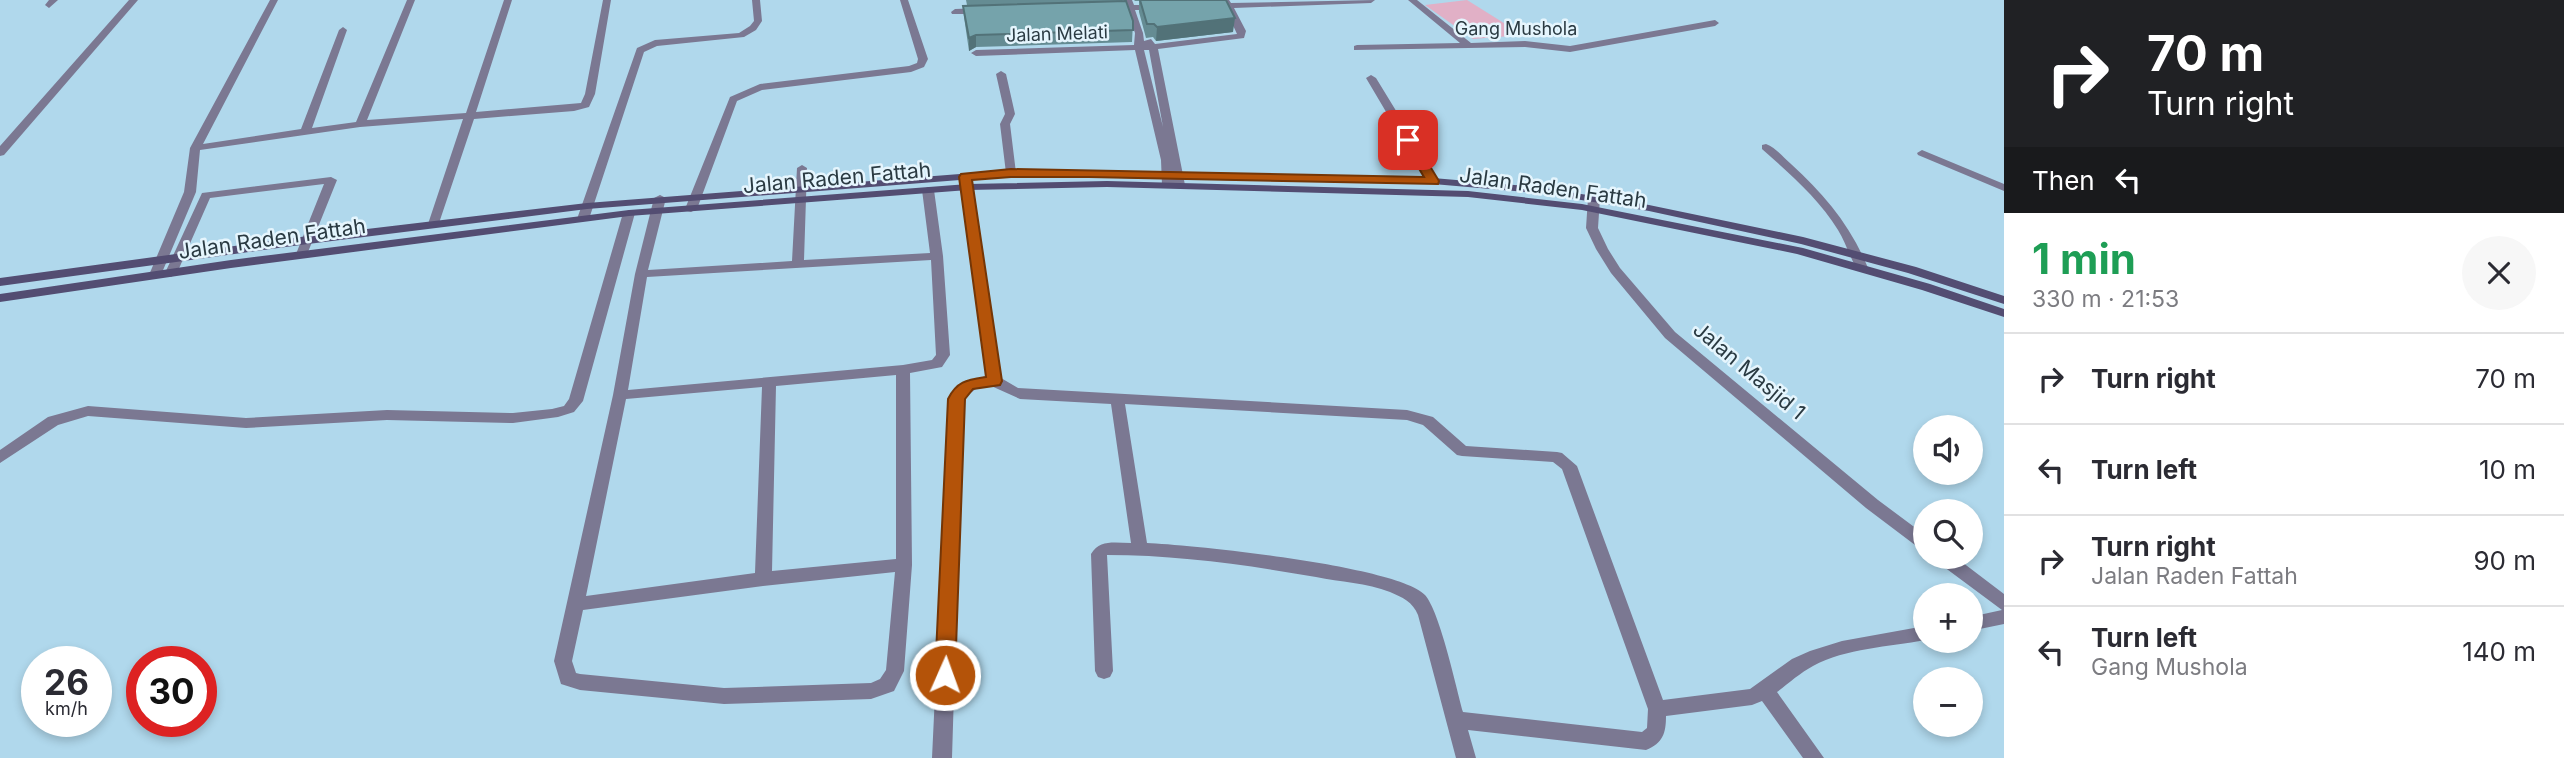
<!DOCTYPE html>
<html lang="en">
<head>
<meta charset="utf-8">
<style>
  :root { --surface:#fff; --page:#f7f7f7; --text:#2b2b33; --muted:#7c7c81; --line:#e1e1e2 }
  body { margin:0; font-family:Inter,sans-serif; background:var(--page); color:var(--text); height:100vh; display:flex; flex-direction:column; font-size:26px; white-space:nowrap }
  * { box-sizing:border-box; margin:0 }
  p { font-size:23px; color:var(--muted) }
  .icon { flex:none; width:38px; height:38px; fill:none; stroke:currentColor; stroke-width:2; stroke-linecap:round; stroke-linejoin:round }
  .map { position:relative; flex:1; overflow:hidden }
  .details { display:flex; flex-direction:column; background:var(--surface); width:560px }
  .details>* { flex:none }
  .guide { background:#202124; color:#fff; overflow:hidden }
  .tools { position:absolute; left:1913px; top:415px; display:grid; gap:14px }
  .tools a { display:grid; place-items:center; width:70px; height:70px; border-radius:50%; background:var(--surface); box-shadow:0 4px 10px #0003; font-size:35px }
  .speed { position:absolute; left:21px; top:646px; display:flex; gap:14px; font-size:35px; font-weight:700; text-align:center }
  .speed>* { display:grid; place-content:center; width:91px; height:91px; border-radius:50%; background:var(--surface); box-shadow:0 4px 10px #0003; line-height:1 }
  .speed small { font-size:18px; font-weight:400 }
  .speed .limit { border:10px solid #d22; background:#fff; color:#111 }
  .pin { position:absolute; display:grid; place-items:center; width:60px; height:60px; color:#fff; margin:-30px; border-radius:14px; box-shadow:0 4px 10px #0006 }
  .me { position:absolute; width:77px; margin:-38px; rotate:2deg; stroke-linejoin:round; filter:drop-shadow(0 0 5px #0008) }
  .turn { display:flex; align-items:center; gap:24px; height:147px; padding:0 28px; font-size:32px }
  .turn .icon { width:91px; height:91px; stroke-width:2.5 }
  .turn b { display:block; font-size:49px; line-height:60px }
  .then { display:flex; align-items:center; height:66px; padding:0 28px; background:#0003; gap:14px; font-size:26px }
  .round { display:grid; place-items:center; flex:none; width:74px; height:74px; border-radius:37px; background:var(--page) }
  .headline { display:flex; align-items:center; justify-content:space-between; height:119px; padding:0 28px }
  h1 { font-size:42px; font-weight:700; line-height:52px; color:#1e9e55 }
  ul { padding:0; list-style:none }
  li { display:flex; align-items:center; gap:21px; height:91px; padding:0 28px; border-top:2px solid var(--line) }
  li div { flex:1 }
  li b { display:block; font-size:26px }
  li em { font-style:normal }
  main { display:flex; flex:1; min-height:0 }
  .map>svg:first-child { display:block }
</style>
</head>
<body>
<main>
<div class="map">
<svg width="2004" height="758" viewBox="0 0 2004 758">
  <rect width="100%" height="100%" fill="#b0d8ec"/>
  <path fill="#e1b0c6" d="M1467,0L1523,35L1473,39L1425,5Z"/>
  <g fill="none" stroke-linecap="round" stroke-linejoin="round">
    <path fill="#7b7892" fill-rule="evenodd" d="M752,0H760L762,21L756,30L744,37L657,46L644,52L589,219L587,221H579L577,219L637,48L655,40L739,33L750,26L754,21Z
      M900,0H908L928,59L924,67L911,72L762,90L737,101L697,209L691,212L687,211L685,209L730,97L760,84L909,66L917,63L918,59Z
      M1922,150L2004,184V191L1918,155L1917,153Z
      M802,165L807,168L804,260L930,253L922,190L928,187L934,190L943,256L950,355L942,367L910,373L912,565L904,671L894,691L871,699L724,704L580,690L561,684L554,661L613,395L635,274L654,198L660,195L666,198L648,270L792,261L797,168ZM931,260L936,355L932,360L903,365L628,390L647,277ZM896,375V559L772,571L776,386ZM762,387L755,573L586,596L626,399ZM895,572L886,670L880,679L871,683L724,688L580,674L576,673L572,661L583,610L763,586Z
      M331,177L337,180L306,257H298L296,254L324,184L210,198L177,273L171,277L165,273L202,193Z"/>
    <path fill="#7b7892" fill-rule="evenodd" d="M49,0H58L49,8L45,5Z
      M129,0H138L4,155L0,156V146Z
      M270,0H278L203,144L301,129L339,30L343,27L347,30L312,128L356,122L407,0H415L367,120L466,113L504,0H512L476,112L581,103L585,94L603,0H611L595,94L589,107L574,111L474,119L438,226H430L428,224L463,119L360,127L200,150L196,192L161,275L159,278H151L149,275L184,192L190,148Z
      M1124,0H1132L1134,5H1160V9L1157,10H1135L1143,33L1144,41L1151,39L1155,44L1237,34L1225,8L1212,9L1208,6L1222,3L1221,0H1229L1231,3L1375,0L1371,3L1234,8L1246,31L1244,38L1158,49L1185,185L1179,188L1174,185L1168,188L1162,185L1161,160L1135,50L976,56L971,53L976,50L1134,45L1135,33L1127,10L1111,11L1107,8L1111,5H1125ZM1144,50H1149L1163,127Z
      M1408,0H1417L1471,43L1525,41L1570,46L1715,20L1719,23L1715,26L1570,52L1525,47L1354,50V46L1357,45L1460,43Z
      M955,9L982,8L986,11L982,14H952L951,12Z
      M1001,71L1006,74L1015,114L1010,124L1016,173L1011,176L1006,173L1000,124L1005,114L996,74Z
      M1371,75L1376,78L1439,181L1437,183H1429L1427,181L1366,78Z
      M1766,144C1776,148 1783,157 1791,164C1824,194 1851,226 1868,268L1866,271H1858C1850,258 1846,243 1838,230C1819,199 1790,174 1762,149V145Z
      M966,174L972,177L1001,378L1018,388L1407,410L1433,417L1466,446L1557,452L1562,453L1577,466L1663,700L1750,689L1792,659L1810,651L1842,641L1925,626V640C1889,647 1846,648 1813,666C1800,673 1789,683 1777,692L1824,758H1803L1762,701L1752,705L1666,716C1666,733 1663,743 1646,750L1468,730L1476,758H1456L1418,615C1413,602 1402,597 1390,592C1367,583 1340,582 1316,577C1247,565 1178,555 1107,555L1113,671L1110,677L1104,679L1098,677L1095,671L1091,554C1100,539 1115,543 1131,543L1111,404L1020,399L989,385L977,388L963,399L952,758H932L949,399L962,384L986,376L960,177ZM1125,404L1407,420L1423,425L1457,455L1462,456L1553,462L1562,469L1648,709L1647,728L1642,732L1463,712C1456,687 1440,612 1425,595C1398,566 1194,545 1147,543Z
      M1594,195L1600,198L1598,228L1608,249L1620,268L1675,332L1878,500L1925,535V550L1919,548L1866,508L1665,338L1611,273L1596,249L1586,228L1588,198Z
      M629,210L635,213L583,401L574,412L558,417L513,423L387,420L246,428L88,416L58,425L0,463V450L48,417L88,406L246,418L387,410L513,413L552,409L564,406L569,399L623,213Z
      M1934,556H1954L2004,594V624L1970,631V617L2002,610L1936,561Z"/>
    <path fill="#534d72" fill-rule="evenodd" d="M1011,170L1433,178L1538,187L1649,205L1803,237L1916,267L2004,296V304L1908,273L1801,244L1649,211L1538,193L1433,184L1011,176L587,209L308,244L0,286V278L308,236L587,203Z
      M1107,181L1468,191L1582,204L1803,248L1930,284L2004,309V317L1922,290L1797,254L1582,210L1468,197L1107,187L968,190L629,216L231,268L0,302V294L231,260L629,210L968,184Z"/>
  </g>
  <path fill="#658c93" d="M966,0H1123L1122,1L1133,21L1132,42L976,47L969,51L964,17L963,6L967,5Z
    M1134,0H1226L1233,32L1156,41L1153,37L1146,38L1139,12V1H1135Z"/>
  <path fill="#527278" d="M1235,18L1233,32L1156,41L1157,27Z
    M976,35V47L969,51V38Z"/>
  <path fill="#75a3ab" stroke="#527278" stroke-width="2" d="M1140,0H1226L1235,18L1157,27L1154,24H1147Z
    M1126,1L1133,21V30L976,35L969,38L963,6Z"/>
  <path fill="#b45309" stroke="#753606" stroke-width="2" d="M1408,136L1414,140L1439,181L1438,184L1089,177H1011L972,180L1002,381L1000,385L973,389L965,399L955,675L952,682L945,684L938,682L935,675L948,399C957,381 967,380 986,377L959,177L961,174L1011,169L1424,177L1402,140Z"/>
  <g text-anchor="middle" stroke-width="5" stroke-linejoin="round" paint-order="stroke">
    <g font-size="18" fill="#2a3a42" stroke="#e5f5fd">
      <text x="1516" y="35">Gang Mushola</text>
      <text transform="translate(1057 34) rotate(-2)" y="6">Jalan Melati</text>
    </g>
    <g font-size="21" fill="#2a3a42" stroke="#e5f5fd">
      <text transform="translate(837 178) rotate(-5)" y="7">Jalan Raden Fattah</text>
      <text transform="translate(1553 188) rotate(8)" y="7">Jalan Raden Fattah</text>
      <text transform="translate(272 239) rotate(-8)" y="7">Jalan Raden Fattah</text>
      <text transform="translate(1749 371) rotate(40)" y="7">Jalan Masjid 1</text>
    </g>
  </g>
</svg>
<div class="tools">
<a><svg class="icon" aria-label="sound" viewBox="0 0 24 24"><path d="M4 9h4l5-4v14l-5-4H4zM17 9q2 3 0 6"/></svg></a>
<a><svg class="icon" aria-label="search" viewBox="0 0 24 24"><circle cx="10" cy="10" r="6"/><path d="M15 15l6 6"/></svg></a>
<a>+</a>
<a>−</a>
</div>
<div class="speed"><div>26<small>km/h</small></div><div class="limit">30</div></div>
<div class="pin" style="left:1408px;top:140px;background:#d93025"><svg class="icon" aria-label="arrive" viewBox="0 0 24 24"><path d="M6 21V4h12l-3 4 3 4H6"/></svg></div>
<svg class="me" style="left:945px;top:675px" viewBox="-20 -20 40 40"><circle r="17" fill="#b45309" stroke="#fff" stroke-width="3"/><path d="M0-11L8 9 0 5-8 9z" fill="#fff"/></svg>
</div>
<section class="details">
<div class="guide">
<div class="turn"><svg class="icon" aria-label="right" viewBox="0 0 24 24"><path d="M7 20v-9h11M14 6l5 5-5 5"/></svg><div><b>70 m</b>Turn right</div></div>
<div class="then">Then<svg class="icon" aria-label="left" viewBox="0 0 24 24"><path d="M17 20v-9H6M10 6l-5 5 5 5"/></svg></div>
</div>
<div class="headline"><div><h1>1 min</h1><p>330 m · 21:53</p></div><a class="round"><svg class="icon" aria-label="close" viewBox="0 0 24 24"><path d="M6 6l12 12M18 6L6 18"/></svg></a></div>
<ul>
<li><svg class="icon" aria-label="right" viewBox="0 0 24 24"><path d="M7 20v-9h11M14 6l5 5-5 5"/></svg><div><b>Turn right</b></div><em>70 m</em></li>
<li><svg class="icon" aria-label="left" viewBox="0 0 24 24"><path d="M17 20v-9H6M10 6l-5 5 5 5"/></svg><div><b>Turn left</b></div><em>10 m</em></li>
<li><svg class="icon" aria-label="right" viewBox="0 0 24 24"><path d="M7 20v-9h11M14 6l5 5-5 5"/></svg><div><b>Turn right</b><p>Jalan Raden Fattah</p></div><em>90 m</em></li>
<li><svg class="icon" aria-label="left" viewBox="0 0 24 24"><path d="M17 20v-9H6M10 6l-5 5 5 5"/></svg><div><b>Turn left</b><p>Gang Mushola</p></div><em>140 m</em></li>
</ul>
</section>
</main>
</body>
</html>
